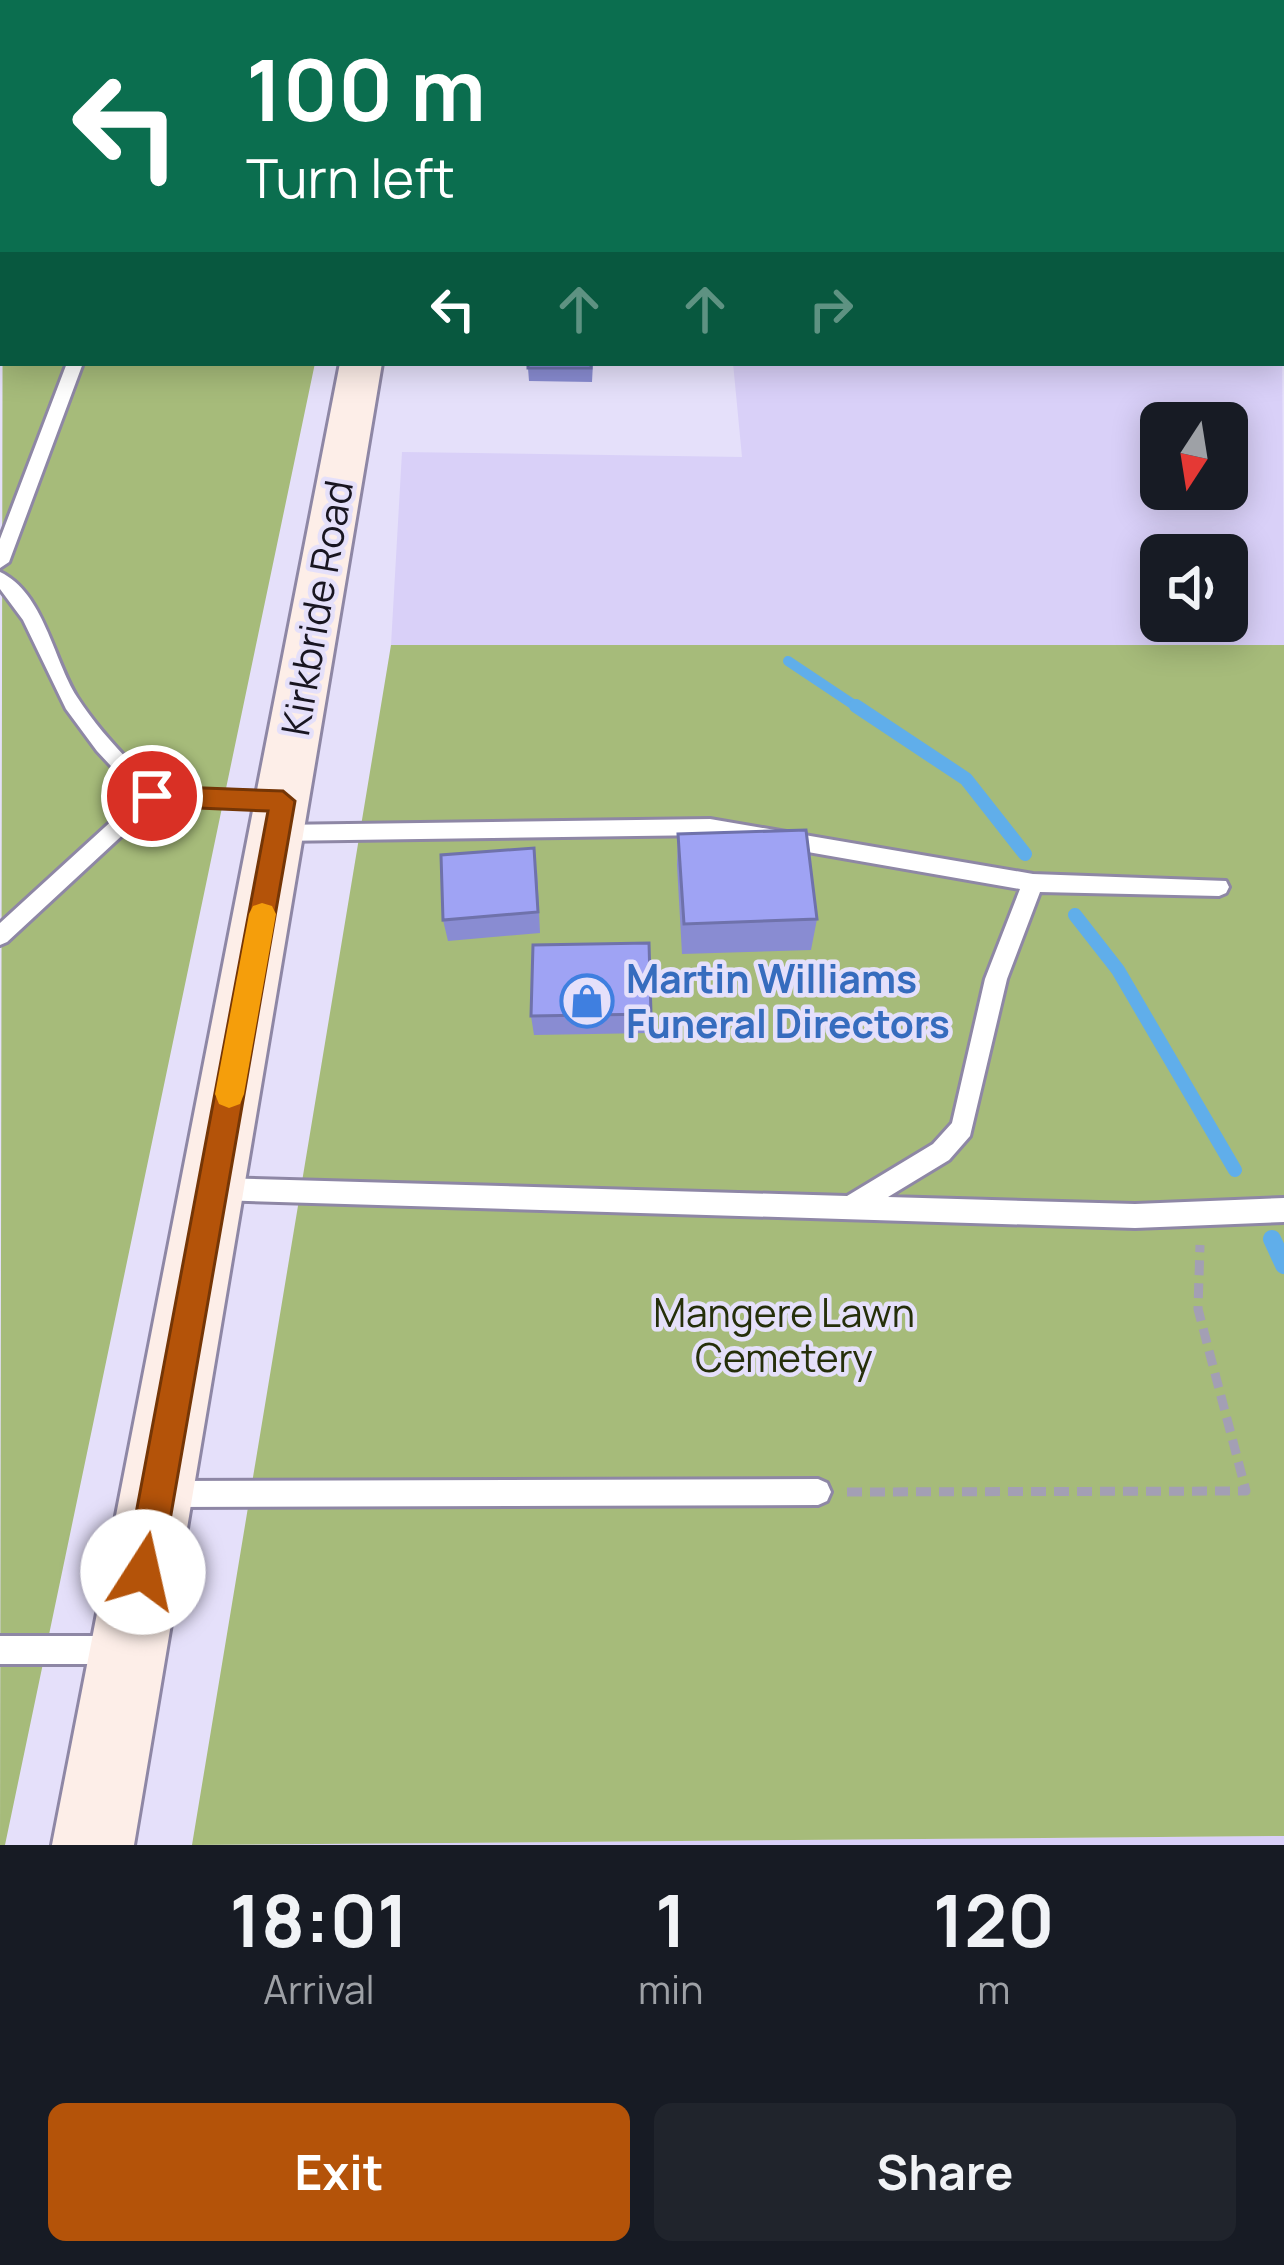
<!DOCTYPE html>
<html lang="en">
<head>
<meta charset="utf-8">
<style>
  :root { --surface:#171b24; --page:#20242c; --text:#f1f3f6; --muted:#9ea1a6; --accent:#b45309 }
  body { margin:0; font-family:Manrope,sans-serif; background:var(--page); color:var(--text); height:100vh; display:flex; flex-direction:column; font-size:45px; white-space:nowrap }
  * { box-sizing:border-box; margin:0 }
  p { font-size:39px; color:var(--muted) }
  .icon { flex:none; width:66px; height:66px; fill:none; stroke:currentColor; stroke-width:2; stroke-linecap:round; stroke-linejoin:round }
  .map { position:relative; height:1845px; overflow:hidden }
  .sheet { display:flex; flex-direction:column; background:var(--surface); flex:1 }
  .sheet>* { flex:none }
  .banner { position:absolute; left:0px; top:0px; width:1284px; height:366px; box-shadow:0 6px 30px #0003; background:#0b6e4f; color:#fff; overflow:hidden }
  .needle { width:78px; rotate:192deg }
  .controls { position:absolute; left:1140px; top:402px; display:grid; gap:24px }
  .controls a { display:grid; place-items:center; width:108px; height:108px; border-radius:18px; background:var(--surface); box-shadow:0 6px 30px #0003; font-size:60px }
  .pin { position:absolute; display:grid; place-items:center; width:102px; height:102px; color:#fff; margin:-51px; border:6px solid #fff; border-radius:50%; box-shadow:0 3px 12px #0007 }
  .me { position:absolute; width:132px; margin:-66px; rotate:10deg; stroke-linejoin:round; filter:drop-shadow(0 0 9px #0008) }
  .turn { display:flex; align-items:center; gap:42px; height:252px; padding:0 48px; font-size:54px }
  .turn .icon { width:156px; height:156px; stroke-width:2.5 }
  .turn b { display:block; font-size:84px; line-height:102px }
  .lanes { display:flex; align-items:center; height:114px; padding:0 48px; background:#0003; justify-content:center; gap:60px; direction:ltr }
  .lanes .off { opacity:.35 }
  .eta { display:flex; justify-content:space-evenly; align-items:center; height:204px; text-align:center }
  .eta b { font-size:72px; font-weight:700; line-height:84px }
  .cta { display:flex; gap:24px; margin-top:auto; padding:24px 48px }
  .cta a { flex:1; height:138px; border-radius:18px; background:var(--accent); color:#fff; font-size:48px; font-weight:700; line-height:138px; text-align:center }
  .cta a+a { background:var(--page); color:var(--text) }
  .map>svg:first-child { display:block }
</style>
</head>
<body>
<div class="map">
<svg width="1284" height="1845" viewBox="0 0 1284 1845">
  <rect width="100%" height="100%" fill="#e5e0fa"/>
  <path fill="#d9d0f8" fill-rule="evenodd" d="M1281,191L1284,645H391L402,452L742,457L733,363H1281ZM1161,423H1227V489H1161ZM1161,555H1227V621H1161Z
    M1284,1836V1845H206Z"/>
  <path fill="#a6bb7a" d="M3,98V363H315L5,1845H0Z
    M391,645H1284V1836L192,1845Z"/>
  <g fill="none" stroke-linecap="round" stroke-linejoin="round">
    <path stroke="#60aeea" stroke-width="10" d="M788,661L860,709"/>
    <path stroke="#60aeea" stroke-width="14" d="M856,706L966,779L1025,854
      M1075,915L1118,970L1235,1170"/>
    <path stroke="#60aeea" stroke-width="18" d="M1272,1239L1284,1265"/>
    <g stroke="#8e87a5" stroke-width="6">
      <path id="lane" d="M36,0H48L34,3Z
        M1055,0H1067L1068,3H1056Z
        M0,17H3V25H0Z
        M3,237V245L0,246V238Z
        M67,363H83L9,562L0,568V539Z
        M0,572C44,593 53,659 77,697C99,731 127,760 157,788L281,793L291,801L281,809L156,804L7,942L0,945V923L139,796L97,751L66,709L23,620L0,589Z
        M710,819L1033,874L1226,881L1229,887L1226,893L1219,896L1040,892L1007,979L970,1136L949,1160L888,1197L1135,1204L1284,1198V1222L1135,1228L217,1200L209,1197L205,1189L209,1181L217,1178L847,1196L933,1144L952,1123L985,979L1020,889L710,835L277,841L267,833L277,825Z
        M818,1479L827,1483L831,1492L827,1501L818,1505L165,1507L156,1503L152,1494L156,1485L165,1481Z
        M0,1636H113L123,1640L127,1650L123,1660L113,1664H0Z"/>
    </g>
    <g stroke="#8e87a5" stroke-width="6">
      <path id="secondary" d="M111,0H146L109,3Z
        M448,0H480L447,3Z
        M3,60V81L0,82V61Z
        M340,363H382L134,1845H52Z"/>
    </g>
    <path stroke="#a39fb4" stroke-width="9" stroke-dasharray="15 8" stroke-linecap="butt" d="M847,1492L1246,1491L1198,1309L1200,1245"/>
    <use href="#lane" fill="#fff" fill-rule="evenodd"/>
    <use href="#secondary" fill="#fdeee8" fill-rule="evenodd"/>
  </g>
  <path fill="#898cd2" d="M593,363L592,382L529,381L528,368Z
    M678,834L817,919L811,950L682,954L677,865Z
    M537,870L540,933L448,941L443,920Z
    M651,1014L650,1033L534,1035L531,1016Z"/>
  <path fill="#6f72ab" d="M0,0H25L19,3H3V12L0,13Z"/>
  <path fill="#9fa3f4" stroke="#6f72ab" stroke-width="3" d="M637,0H875L876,3H637Z
    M528,363H591V368H528Z
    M806,830L817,919L684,924L678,834Z
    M534,848L538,912L443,920L441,855Z
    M649,943L651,1014L531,1016L533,945Z"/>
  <path fill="#b45309" stroke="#753606" stroke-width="3" d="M152,786L283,791L295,801L161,1572L156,1584L143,1590L130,1584L125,1572L268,811L152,806L139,796Z"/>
  <path fill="#f59e0b" d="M262,903L272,906L276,914L244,1094L240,1104L229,1108L219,1104L215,1094L249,914L253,906Z"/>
  <defs>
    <g id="shop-ring" transform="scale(2.7)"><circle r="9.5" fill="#e5e0fa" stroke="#3f7fe0" stroke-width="1.5"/><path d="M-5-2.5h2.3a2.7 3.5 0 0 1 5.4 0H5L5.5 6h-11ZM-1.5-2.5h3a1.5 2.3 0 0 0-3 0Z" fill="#3f7fe0"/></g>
  </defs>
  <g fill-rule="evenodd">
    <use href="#shop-ring" x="587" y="1001"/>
  </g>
  <g text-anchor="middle" stroke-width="9" stroke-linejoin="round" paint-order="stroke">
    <g font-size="39" fill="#191621" stroke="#e5e0fa">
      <text transform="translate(317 608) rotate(-80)" y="14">Kirkbride Road</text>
    </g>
    <g font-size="39" font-weight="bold" fill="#366cbe" stroke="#e5e0fa" text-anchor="start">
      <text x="626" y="993">Martin Williams<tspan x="626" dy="45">Funeral Directors</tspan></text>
    </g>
    <g font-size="39" fill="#252f0a" stroke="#e5e0fa">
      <text x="784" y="1327">Mangere Lawn<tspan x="784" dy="45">Cemetery</tspan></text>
    </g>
  </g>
</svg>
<div class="controls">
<a><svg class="needle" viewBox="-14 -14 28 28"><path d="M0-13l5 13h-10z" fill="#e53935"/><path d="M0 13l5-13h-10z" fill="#9ea1a6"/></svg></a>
<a><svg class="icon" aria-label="sound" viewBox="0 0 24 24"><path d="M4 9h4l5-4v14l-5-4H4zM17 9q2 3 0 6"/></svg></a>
</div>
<div class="pin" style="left:152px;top:796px;background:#d93025"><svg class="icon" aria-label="arrive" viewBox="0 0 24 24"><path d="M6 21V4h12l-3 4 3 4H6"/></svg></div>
<svg class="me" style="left:143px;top:1572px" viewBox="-20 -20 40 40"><circle r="19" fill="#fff"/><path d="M0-13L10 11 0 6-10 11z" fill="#b45309"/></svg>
<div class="banner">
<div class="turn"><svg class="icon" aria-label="left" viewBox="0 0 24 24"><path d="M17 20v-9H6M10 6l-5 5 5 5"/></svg><div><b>100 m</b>Turn left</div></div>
<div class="lanes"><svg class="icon" aria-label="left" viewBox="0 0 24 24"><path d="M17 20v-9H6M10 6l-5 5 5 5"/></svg><svg class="icon off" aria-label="ahead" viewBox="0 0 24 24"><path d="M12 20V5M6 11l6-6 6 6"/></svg><svg class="icon off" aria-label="ahead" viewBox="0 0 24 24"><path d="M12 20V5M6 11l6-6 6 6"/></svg><svg class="icon off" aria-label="right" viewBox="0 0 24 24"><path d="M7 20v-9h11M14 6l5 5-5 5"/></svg></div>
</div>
</div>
<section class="sheet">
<div class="eta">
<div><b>18:01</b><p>Arrival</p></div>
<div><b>1</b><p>min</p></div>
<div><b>120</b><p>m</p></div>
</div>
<div class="cta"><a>Exit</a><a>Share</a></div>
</section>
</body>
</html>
